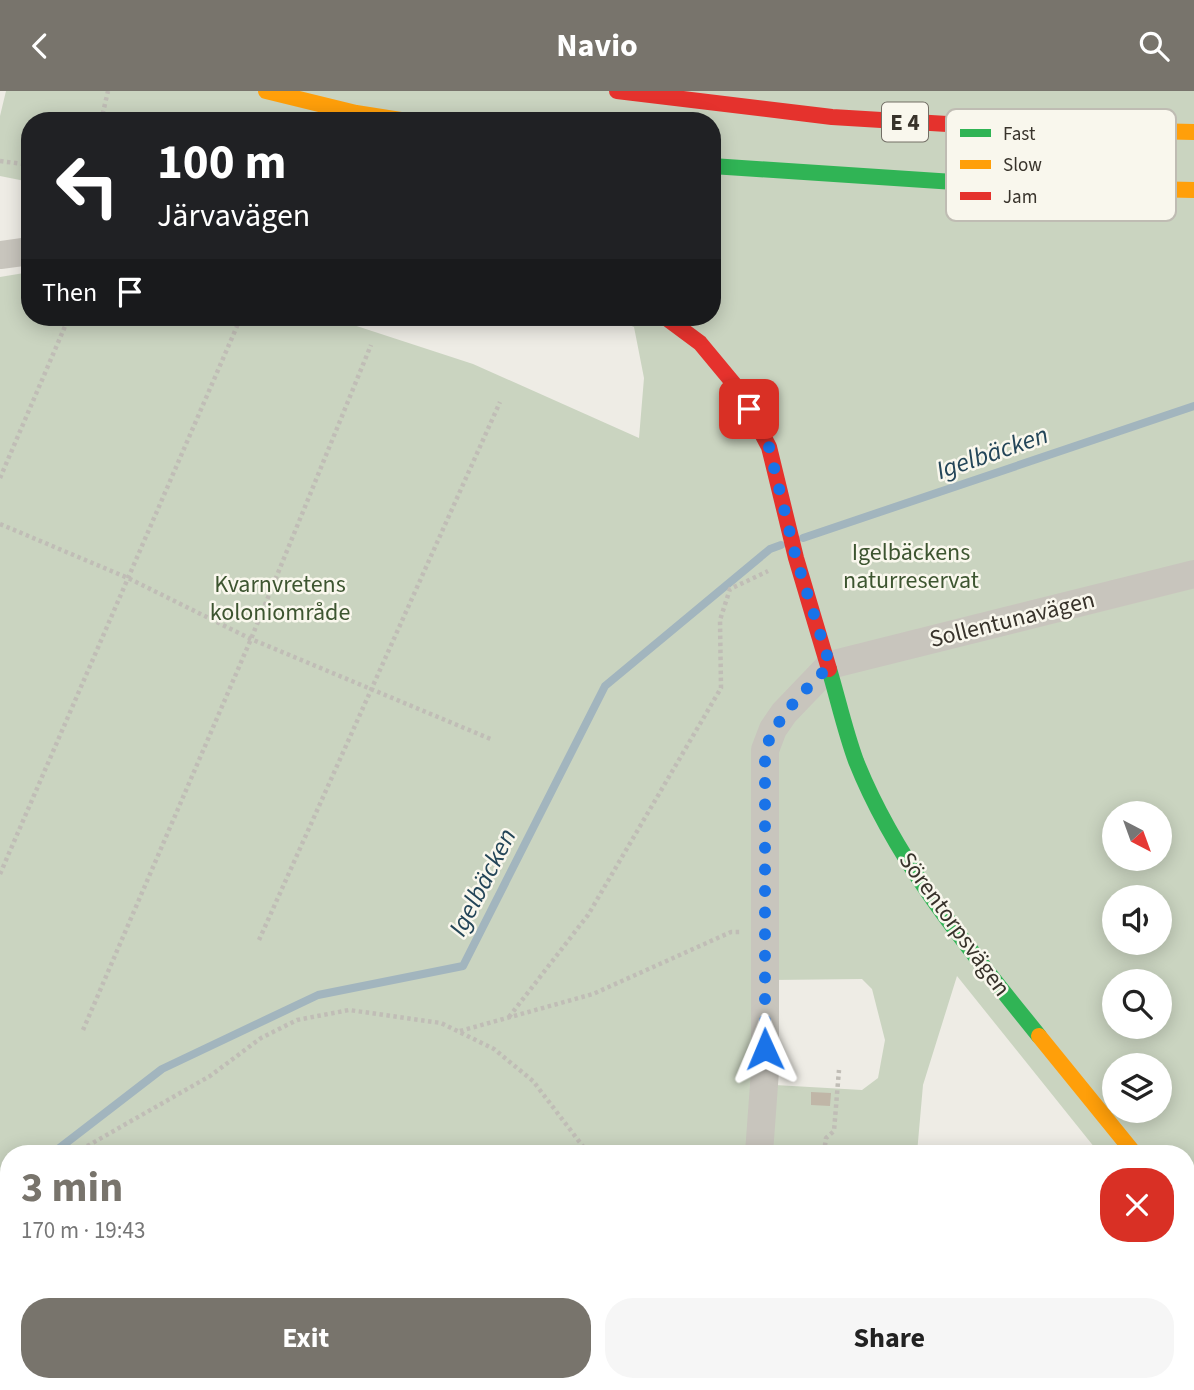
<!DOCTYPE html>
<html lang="en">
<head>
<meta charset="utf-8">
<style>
  :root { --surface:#fff; --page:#f6f6f6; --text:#222; --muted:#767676; --accent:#78746c }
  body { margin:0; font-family:"Source Sans 3",sans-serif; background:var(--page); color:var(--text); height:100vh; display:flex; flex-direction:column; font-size:26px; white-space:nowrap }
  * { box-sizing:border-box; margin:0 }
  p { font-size:23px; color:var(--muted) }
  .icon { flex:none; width:38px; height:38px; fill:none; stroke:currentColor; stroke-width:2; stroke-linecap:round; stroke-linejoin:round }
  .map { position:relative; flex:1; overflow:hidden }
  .sheet { position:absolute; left:0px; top:1054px; width:1195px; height:247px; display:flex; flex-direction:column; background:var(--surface); border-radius:28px 28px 0 0; box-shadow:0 4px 18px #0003 }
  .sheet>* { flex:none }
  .guide { position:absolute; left:21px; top:21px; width:700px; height:214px; border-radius:28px; box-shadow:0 4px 18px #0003; background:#202124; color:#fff; overflow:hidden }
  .needle { width:46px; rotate:139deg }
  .tools { position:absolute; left:1102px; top:710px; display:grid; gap:14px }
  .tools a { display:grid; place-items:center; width:70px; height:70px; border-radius:50%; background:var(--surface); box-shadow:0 4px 18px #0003; font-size:35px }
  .pin { position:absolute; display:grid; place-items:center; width:60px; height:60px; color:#fff; margin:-30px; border-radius:14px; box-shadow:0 4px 10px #0006 }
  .me { position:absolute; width:77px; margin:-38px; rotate:359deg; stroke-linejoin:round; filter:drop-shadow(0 0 5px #0008) }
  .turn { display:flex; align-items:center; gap:24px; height:147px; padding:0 21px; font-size:32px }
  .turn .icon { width:91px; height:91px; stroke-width:2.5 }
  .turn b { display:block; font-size:49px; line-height:60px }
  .then { display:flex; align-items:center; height:66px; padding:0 21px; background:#0003; gap:14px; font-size:26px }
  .round { display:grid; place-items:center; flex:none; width:74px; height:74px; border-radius:28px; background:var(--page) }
  .head { display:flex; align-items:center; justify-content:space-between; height:119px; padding:0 21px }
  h1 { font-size:42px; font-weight:700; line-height:52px; color:var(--accent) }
  .primary-button { display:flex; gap:14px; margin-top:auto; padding:14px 21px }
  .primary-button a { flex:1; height:80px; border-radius:28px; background:var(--accent); color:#fff; font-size:28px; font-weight:700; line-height:80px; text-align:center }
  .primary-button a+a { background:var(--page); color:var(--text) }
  header { display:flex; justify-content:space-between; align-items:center; height:91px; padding:0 21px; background:var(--accent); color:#fff; font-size:32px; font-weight:700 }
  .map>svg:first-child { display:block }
</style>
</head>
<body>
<header><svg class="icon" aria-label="back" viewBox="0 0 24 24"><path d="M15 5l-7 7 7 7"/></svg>Navio<svg class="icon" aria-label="search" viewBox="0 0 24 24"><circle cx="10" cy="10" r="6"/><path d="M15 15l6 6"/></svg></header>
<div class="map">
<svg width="1194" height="1299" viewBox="0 0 1194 1299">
  <rect width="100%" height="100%" fill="#eeece5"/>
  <path fill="#cad4c0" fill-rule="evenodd" d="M6,0H1194V1175L1187,1166L1186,1062H1099L957,885L923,994L917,1062H9V1292H1186L1187,1283L1194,1284V1299H0V186L30,181V226H329L473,273L639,347L644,287L634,236L611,226H712V30H30V91L0,85V25ZM1115,723H1160V768H1115ZM1115,807H1160V852H1115ZM862,888L872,898L885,949L878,987L862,999L775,994L772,889ZM1115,891H1160V936H1115ZM1115,975H1160V1020H1115Z"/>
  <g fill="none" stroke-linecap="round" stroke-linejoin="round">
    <path stroke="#a2b5be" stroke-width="8" d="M803,447L1194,315
      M53,1062L162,978L318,904L463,875L605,595L770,458L781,454
      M0,1103L9,1097"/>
  </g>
  <path fill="#c0b6a7" d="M811,1001L831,1002L830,1015L811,1014Z"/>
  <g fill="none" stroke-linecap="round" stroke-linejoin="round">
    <path stroke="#c0bdb6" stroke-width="4.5" stroke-dasharray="3.5 3.5" stroke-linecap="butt" d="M101,30L108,0
      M0,70L30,74
      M0,387L69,226
      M0,433L128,487L251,548L493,649
      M0,783L241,226
      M259,849L500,311
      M509,926L588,824L721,597L720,529L730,498L768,480
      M83,939L251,548L371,254
      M460,940L593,903L731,841H740
      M75,1062L210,985L261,947L297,929L349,919L441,932L494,958L533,990L588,1062
      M824,1062L826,1047L834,1040L839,979
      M0,1204L9,1187
      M1175,1292L1194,1294
      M315,1299L334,1292
      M572,1299L575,1292
      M796,1299L797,1292
      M918,1299L933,1292
      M1022,1299L1023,1292"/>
    <path stroke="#c8c5bd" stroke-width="28" d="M0,164L30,160
      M759,1062L765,980V659L773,638L784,622L830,574L1194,483
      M1186,1124L1194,1132
      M666,1299L670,1292"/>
    <path stroke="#30b455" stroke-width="16" d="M712,75L1029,96L1100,97
      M829,578C838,608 845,640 856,670C897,773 970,859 1039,945"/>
    <path stroke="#ff9f0a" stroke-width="16" d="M266,0L356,22L407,30
      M1013,37L1194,41
      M1100,97L1194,99
      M1039,945L1134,1062"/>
    <path stroke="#e5322d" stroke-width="16" d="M617,0L832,26L1013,37
      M665,226L700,252L739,299L769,356L796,467L829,578"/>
  </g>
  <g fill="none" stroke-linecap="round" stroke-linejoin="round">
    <path stroke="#1a73e8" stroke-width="12" stroke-dasharray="0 21.6" d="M749,318L769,356L796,467L830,574C804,601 778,623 765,659V958"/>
  </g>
  <g text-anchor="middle" stroke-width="5" stroke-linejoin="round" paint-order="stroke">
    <rect fill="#f9f7ed" stroke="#726e65" stroke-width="2" x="882" y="11.5" width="46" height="39" rx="5"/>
    <g font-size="23" font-weight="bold" fill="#38332b">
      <text x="905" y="39">E 4</text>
    </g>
    <g font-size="24" fill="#3d5530" stroke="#f9f7ed">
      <text x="911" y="469">Igelbäckens<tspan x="911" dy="28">naturreservat</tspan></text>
      <text x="280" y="501">Kvarnvretens<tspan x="280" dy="28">koloniområde</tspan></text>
    </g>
    <g font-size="24" fill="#38332b" stroke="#f9f7ed">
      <text transform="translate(1012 528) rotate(-14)" y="8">Sollentunavägen</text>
      <text transform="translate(955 833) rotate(54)" y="8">Sörentorpsvägen</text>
    </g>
    <g font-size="26" font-style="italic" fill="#234558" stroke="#f9f7ed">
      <text transform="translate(992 361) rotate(-19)" y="9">Igelbäcken</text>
      <text transform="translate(482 791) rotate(-63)" y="9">Igelbäcken</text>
    </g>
  </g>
  <rect x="946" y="18" width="230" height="112" rx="10" fill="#f9f7ed" stroke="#bfbcb3" stroke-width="2"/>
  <rect x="960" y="38" width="31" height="8" fill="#30b455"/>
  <rect x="960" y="69" width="31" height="9" fill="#ff9f0a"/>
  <rect x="960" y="101" width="31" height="8" fill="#e5322d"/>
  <g font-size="19" fill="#38332b">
    <text x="1003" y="49">Fast</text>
    <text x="1003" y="80">Slow</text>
    <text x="1003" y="112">Jam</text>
  </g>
</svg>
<div class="tools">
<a><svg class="needle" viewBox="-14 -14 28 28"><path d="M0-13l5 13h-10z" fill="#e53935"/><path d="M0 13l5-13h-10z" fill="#767676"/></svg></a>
<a><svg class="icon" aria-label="sound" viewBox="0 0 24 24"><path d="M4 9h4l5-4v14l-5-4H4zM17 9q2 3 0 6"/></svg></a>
<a><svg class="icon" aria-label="search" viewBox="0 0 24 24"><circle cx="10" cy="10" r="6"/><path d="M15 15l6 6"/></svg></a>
<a><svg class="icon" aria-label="layers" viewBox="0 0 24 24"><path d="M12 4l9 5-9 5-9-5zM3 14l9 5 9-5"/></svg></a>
</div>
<div class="pin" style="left:749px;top:318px;background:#d93025"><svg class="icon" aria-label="arrive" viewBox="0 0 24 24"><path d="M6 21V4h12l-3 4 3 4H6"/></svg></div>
<svg class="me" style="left:765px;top:958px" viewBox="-20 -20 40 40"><path d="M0-17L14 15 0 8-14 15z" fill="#1a73e8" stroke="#fff" stroke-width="4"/></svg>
<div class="guide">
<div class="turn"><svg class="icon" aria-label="left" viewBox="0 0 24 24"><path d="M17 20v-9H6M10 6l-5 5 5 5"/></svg><div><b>100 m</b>Järvavägen</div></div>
<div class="then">Then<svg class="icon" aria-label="arrive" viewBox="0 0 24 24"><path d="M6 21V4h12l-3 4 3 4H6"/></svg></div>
</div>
<section class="sheet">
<div class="head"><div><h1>3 min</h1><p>170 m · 19:43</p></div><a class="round" style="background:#d93025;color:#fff"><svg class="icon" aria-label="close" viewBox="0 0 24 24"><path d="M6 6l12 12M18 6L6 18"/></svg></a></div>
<div class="primary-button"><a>Exit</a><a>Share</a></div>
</section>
</div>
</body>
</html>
